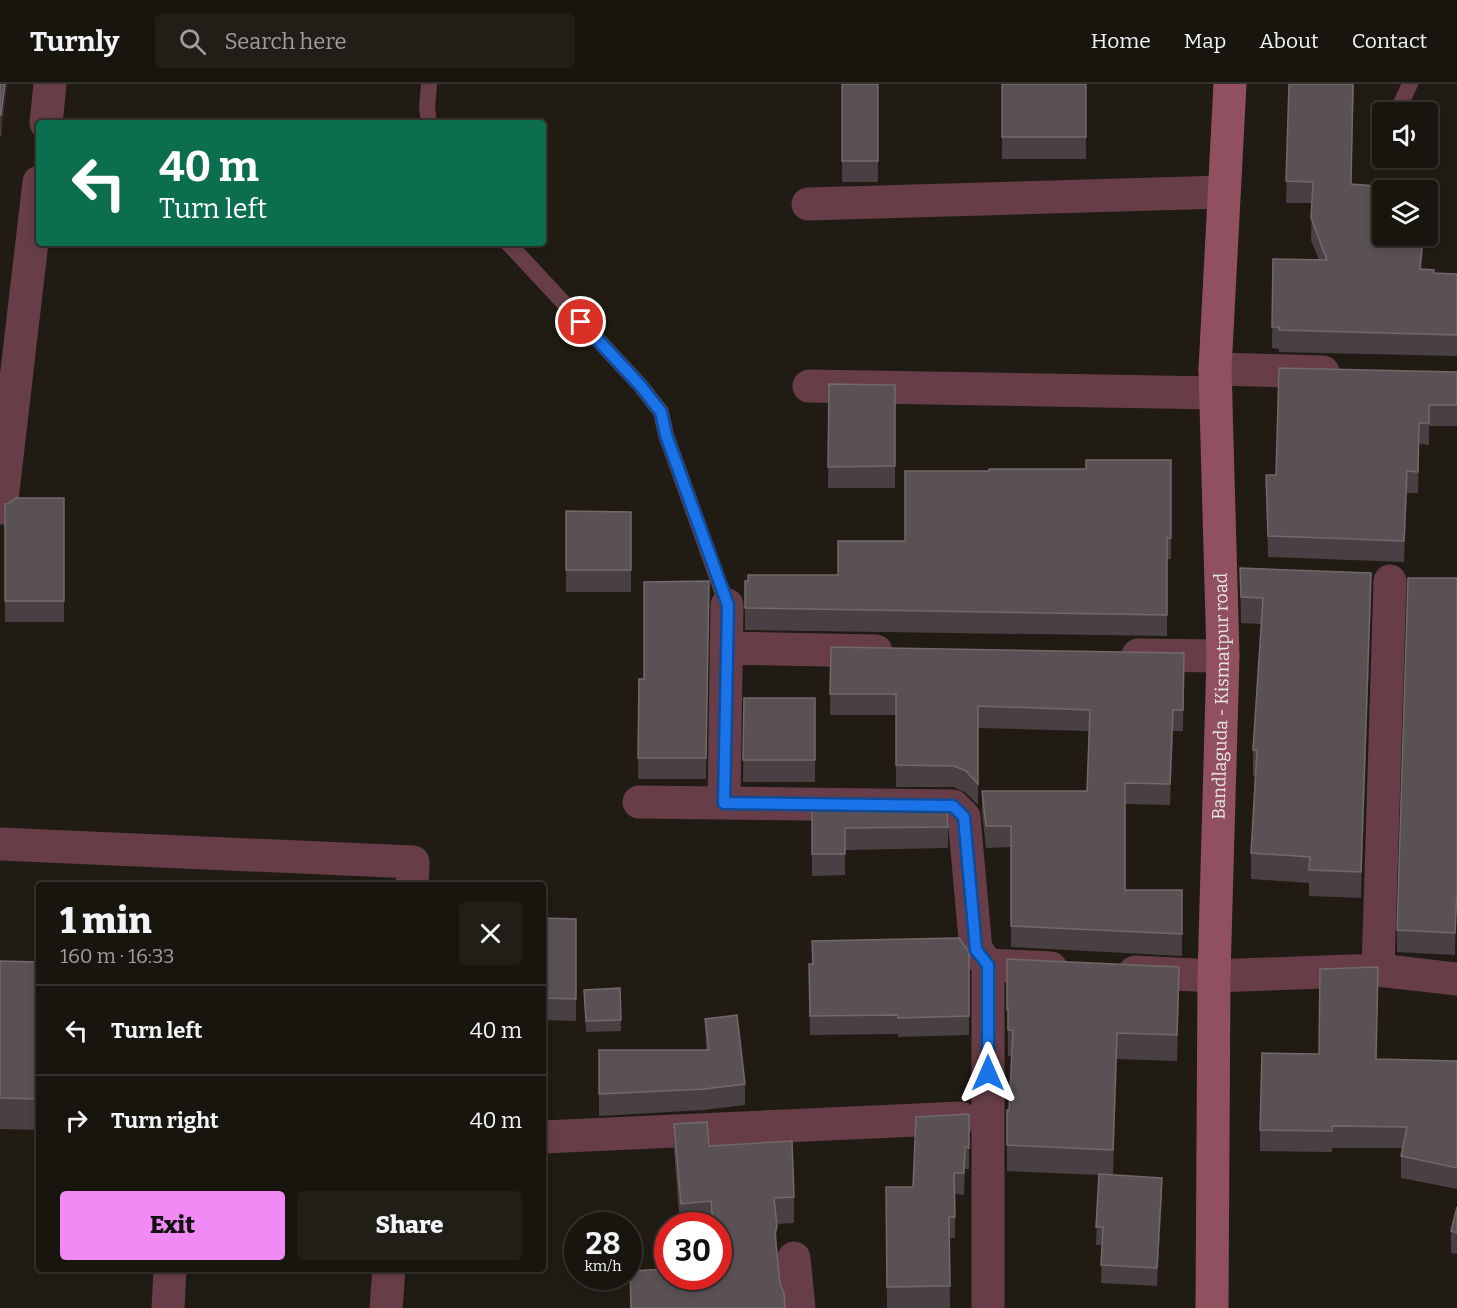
<!DOCTYPE html>
<html lang="en">
<head>
<meta charset="utf-8">
<style>
  :root { --surface:#18140e; --page:#211d17; --text:#f1f3f6; --muted:#9f9e9e; --line:#36332e; --accent:#f18af4 }
  body { margin:0; font-family:Bitter,serif; background:var(--page); color:var(--text); height:100vh; display:flex; flex-direction:column; font-size:22px; white-space:nowrap }
  * { box-sizing:border-box; margin:0 }
  p { font-size:20px; color:var(--muted) }
  .icon { flex:none; width:33px; height:33px; fill:none; stroke:currentColor; stroke-width:2; stroke-linecap:round; stroke-linejoin:round }
  .map { position:relative; flex:1; overflow:hidden }
  .sheet { position:absolute; left:36px; top:798px; width:510px; height:390px; display:flex; flex-direction:column; background:var(--surface); border-radius:6px; box-shadow:0 3px 9px #0003,0 0 0 2px var(--line) }
  .sheet>* { flex:none }
  .guide { position:absolute; left:36px; top:36px; width:510px; height:126px; border-radius:6px; box-shadow:0 3px 9px #0003,0 0 0 2px var(--line); background:#0b6e4f; color:#fff; overflow:hidden }
  .controls { position:absolute; left:1372px; top:18px; display:grid; gap:12px }
  .controls a { display:grid; place-items:center; width:66px; height:66px; border-radius:6px; background:var(--surface); box-shadow:0 3px 9px #0003,0 0 0 2px var(--line); font-size:30px }
  .speed { position:absolute; left:564px; top:1128px; display:flex; gap:12px; font-size:30px; font-weight:700; text-align:center }
  .speed>* { display:grid; place-content:center; width:78px; height:78px; border-radius:50%; background:var(--surface); box-shadow:0 3px 9px #0003,0 0 0 2px var(--line); line-height:1 }
  .speed small { font-size:15px; font-weight:400 }
  .speed .limit { border:9px solid #d22; background:#fff; color:#111 }
  .pin { position:absolute; display:grid; place-items:center; width:51px; height:51px; color:#fff; margin:-26px; border:3px solid #fff; border-radius:50%; box-shadow:0 2px 6px #0007 }
  .me { position:absolute; width:66px; margin:-33px; rotate:0deg; stroke-linejoin:round; filter:drop-shadow(0 0 4px #0008) }
  .turn { display:flex; align-items:center; gap:21px; height:126px; padding:0 24px; font-size:27px }
  .turn .icon { width:78px; height:78px; stroke-width:2.5 }
  .turn b { display:block; font-size:42px; line-height:51px }
  .round { display:grid; place-items:center; flex:none; width:63px; height:63px; border-radius:6px; background:var(--page) }
  .head { display:flex; align-items:center; justify-content:space-between; height:102px; padding:0 24px }
  h1 { font-size:36px; font-weight:800; line-height:45px }
  .button { display:flex; gap:12px; margin-top:auto; padding:12px 24px }
  .button a { flex:1; height:69px; border-radius:6px; background:var(--accent); color:#111; font-size:24px; font-weight:800; line-height:69px; text-align:center }
  .button a+a { background:var(--page); color:var(--text) }
  ul { padding:0; list-style:none }
  li { display:flex; align-items:center; gap:18px; height:90px; padding:0 24px; border-top:2px solid var(--line) }
  li div { flex:1 }
  li b { display:block; font-size:22px }
  li em { font-style:normal }
  header { display:flex; align-items:center; gap:36px; box-sizing:border-box; height:84px; padding:0 30px; background:var(--surface); border-bottom:2px solid var(--line) }
  header strong { font-size:28px }
  nav { display:flex; gap:33px; margin-inline-start:auto; font-size:21px }
  .search { width:420px; height:54px; background:var(--page); display:flex; align-items:center; gap:15px; box-sizing:border-box; padding:0 21px; border-radius:6px; color:var(--muted); font-size:22px }
  .map>svg:first-child { display:block }
</style>
</head>
<body>
<header>
<strong>Turnly</strong>
<div class="search"><svg class="icon" aria-label="search" viewBox="0 0 24 24"><circle cx="10" cy="10" r="6"/><path d="M15 15l6 6"/></svg>Search here</div>
<nav><a>Home</a><a>Map</a><a>About</a><a>Contact</a></nav>
</header>
<div class="map">
<svg width="1457" height="1224" viewBox="0 0 1457 1224">
  <rect width="100%" height="100%" fill="#201b13"/>
  <g fill="none" stroke-linecap="round" stroke-linejoin="round">
    <path stroke="#673e47" stroke-width="16" d="M1397,28L1410,0
      M429,39L427,24L429,0
      M508,159L640,301L661,328L666,351L727,521"/>
    <path stroke="#673e47" stroke-width="33" d="M46,39L50,0
      M808,120L1224,108
      M1215,285L1323,288
      M809,302L1216,309
      M1,424L39,98
      M727,564L876,567
      M1138,571L1223,572
      M639,718L953,722L964,733L976,866L988,881
      M724,719L727,521
      M0,760L413,778L412,801
      M1378,886L1390,497
      M1135,888L1214,892L1378,886L1457,895
      M543,1053L961,1034
      M794,1174L799,1224
      M168,1224L170,1185
      M386,1224L389,1185
      M988,1224V881L1051,884"/>
    <path stroke="#91505f" stroke-width="33" id="s1" d="M1212,1224L1214,892L1223,572L1215,285L1230,0"/>
  </g>
  <path fill="#494044" d="M0,0H7L1,53L0,52Z
    M842,0H878V98H842Z
    M1002,0H1086V75H1002Z
    M1289,0H1354L1351,100L1422,185L1434,189L1457,190V272L1279,268V265L1272,264L1273,175L1319,176L1311,156L1312,119H1286Z
    M1457,288V342H1429V361L1419,360L1418,409H1407L1404,478L1268,473L1266,391H1276Z
    M829,300L895,301V404H828Z
    M1171,376V475H1167V552L745,546V497L838,491L905,457L989,387L1086,385Z
    M64,414V538H5V420Z
    M566,427L631,428V508H566Z
    M1240,484L1371,515L1361,814L1309,812V799L1251,795V769L1256,692H1253V666L1262,540L1241,539Z
    M1457,494L1455,871L1397,868V846Z
    M709,519L706,695H638L639,595H644Z
    M831,563L1184,569L1183,647H1173L1170,721L1125,720V806H1182V872L1011,863V763L986,764L982,729V707H1087L1089,647L978,644V721L966,709L954,703H896V631H830Z
    M744,614H815V698H743Z
    M812,717L948,743V764L845,766V791L812,792Z
    M543,834L576,835V937L543,936Z
    M812,857L969,868V951L898,953V950L810,951L809,899L813,880Z
    M1007,875L1179,909L1177,977L1117,975L1113,1091L1162,1112L1157,1202L1101,1199L1102,1161H1096L1099,1091L1007,1087V1026H1009L1012,972H1008Z
    M0,877L39,878V1046L0,1045Z
    M620,904L621,947L586,948L584,906Z
    M705,935L745,1000V1021L704,1026L599,1032V966H706Z
    M1377,975L1457,977V1105L1401,1094V1072L1403,1064H1332V1068L1260,1067V1046Z
    M969,1030V1085H965L964,1111L955,1110V1154H949L950,1224H887L886,1103H913Z
    M674,1040L709,1062L794,1113V1139L776,1140L777,1163L780,1200L785,1224H630V1187L718,1192V1142H680L674,1066Z
    M543,1120L545,1137V1156H543Z
    M1457,1123V1170L1451,1169V1147Z"/>
  <path fill="#312929" d="M5,0H7L1,53V31Z
    M1423,152H1424L1420,207V185Z
    M1407,387V409L1404,478V457Z
    M1371,489V515L1361,814V788Z
    M1173,626V647L1170,721V700Z
    M1457,806V828L1455,871V849Z
    M1179,883V909L1177,977V951Z
    M1117,949V975L1113,1092V1066Z
    M965,1063V1085L964,1111V1089Z
    M1162,1094V1112L1157,1202V1184Z"/>
  <path fill="#5a5155" stroke="#71696a" stroke-width="1.5" d="M0,0H5L1,31H0Z
    M842,0H878V77H842Z
    M1002,0H1086V53H1002Z
    M1289,0H1353L1351,100L1425,106H1383V152H1423L1420,185L1434,186V189L1457,190V251L1279,246L1280,243H1272L1273,175L1327,176L1311,134L1313,98L1286,97Z
    M1279,284L1457,288V321H1429V339H1419L1418,388L1407,387L1404,457L1268,452L1266,391H1276Z
    M829,300L895,301V382L828,383Z
    M1086,376H1171V454H1167V531L745,524V497H748V491H838V457H905V387H989V385H1086Z
    M16,414H64V517H5V420L9,419Z
    M566,427L631,428V486H566Z
    M1240,484L1371,489L1361,788L1309,786L1310,773L1251,769L1257,666H1253L1263,514L1241,513Z
    M1408,494H1457V806L1455,849L1397,846Z
    M709,497L706,674H638L639,595H644V498Z
    M831,563L1184,569L1183,626H1173L1170,700L1125,699V806H1182V850L1011,842V742H986L982,707H1087L1090,626L978,622V700L966,687L954,682L896,681V610H830Z
    M744,614H815V676H743Z
    M812,717L946,720L948,743L845,744V770H812Z
    M543,834L576,835V915L543,914Z
    M959,854L969,868V932L898,934V931L810,932L809,880H813L812,857Z
    M1007,875L1179,883L1177,951L1117,949L1113,1066L1007,1061V1026H1009L1013,946H1008V924L1007,925Z
    M0,877L39,878V1015L0,1014Z
    M1378,883L1376,975L1457,977V1084L1401,1072L1407,1043L1332,1042V1047L1260,1046L1262,969L1319,970L1320,885Z
    M620,904L621,936L586,937L584,906Z
    M737,931L745,1000L704,1005L599,1010V966H709L705,935Z
    M969,1030V1064L965,1063L964,1089H954L955,1133H949L950,1202L887,1203L886,1103H913L916,1033Z
    M707,1038L709,1062L792,1057L794,1113L774,1114L777,1142L775,1150L780,1200L784,1209L785,1224H631L630,1187L668,1185V1192H718V1142H713L711,1117L681,1120L674,1040Z
    M1099,1090L1162,1094L1157,1184L1101,1181L1103,1143H1096Z
    M543,1120L545,1137H543Z
    M1457,1123V1149L1451,1147Z"/>
  <g fill="none" stroke-linecap="round" stroke-linejoin="round">
    <g stroke="#114b97" stroke-width="15">
      <path id="route" d="M581,238L640,301L661,328L666,351L728,521L724,719L953,722L964,733L976,866L988,881V989"/>
    </g>
    <use href="#route" stroke="#1a73e8" stroke-width="10"/>
  </g>
  <g text-anchor="middle" stroke-width="6" stroke-linejoin="round" paint-order="stroke">
    <g font-size="18" fill="#e9e6e0" stroke="#080604">
      <text dy="6" stroke="none"><textPath href="#s1" startOffset="612">Bandlaguda - Kismatpur road</textPath></text>
    </g>
  </g>
</svg>
<div class="controls">
<a><svg class="icon" aria-label="sound" viewBox="0 0 24 24"><path d="M4 9h4l5-4v14l-5-4H4zM17 9q2 3 0 6"/></svg></a>
<a><svg class="icon" aria-label="layers" viewBox="0 0 24 24"><path d="M12 4l9 5-9 5-9-5zM3 14l9 5 9-5"/></svg></a>
</div>
<div class="speed"><div>28<small>km/h</small></div><div class="limit">30</div></div>
<div class="pin" style="left:581px;top:238px;background:#d93025"><svg class="icon" aria-label="arrive" viewBox="0 0 24 24"><path d="M6 21V4h12l-3 4 3 4H6"/></svg></div>
<svg class="me" style="left:988px;top:989px" viewBox="-20 -20 40 40"><path d="M0-17L14 15 0 8-14 15z" fill="#1a73e8" stroke="#fff" stroke-width="4"/></svg>
<div class="guide">
<div class="turn"><svg class="icon" aria-label="left" viewBox="0 0 24 24"><path d="M17 20v-9H6M10 6l-5 5 5 5"/></svg><div><b>40 m</b>Turn left</div></div>
</div>
<section class="sheet">
<div class="head"><div><h1>1 min</h1><p>160 m · 16:33</p></div><a class="round"><svg class="icon" aria-label="close" viewBox="0 0 24 24"><path d="M6 6l12 12M18 6L6 18"/></svg></a></div>
<ul>
<li><svg class="icon" aria-label="left" viewBox="0 0 24 24"><path d="M17 20v-9H6M10 6l-5 5 5 5"/></svg><div><b>Turn left</b></div><em>40 m</em></li>
<li><svg class="icon" aria-label="right" viewBox="0 0 24 24"><path d="M7 20v-9h11M14 6l5 5-5 5"/></svg><div><b>Turn right</b></div><em>40 m</em></li>
</ul>
<div class="button"><a>Exit</a><a>Share</a></div>
</section>
</div>
</body>
</html>
